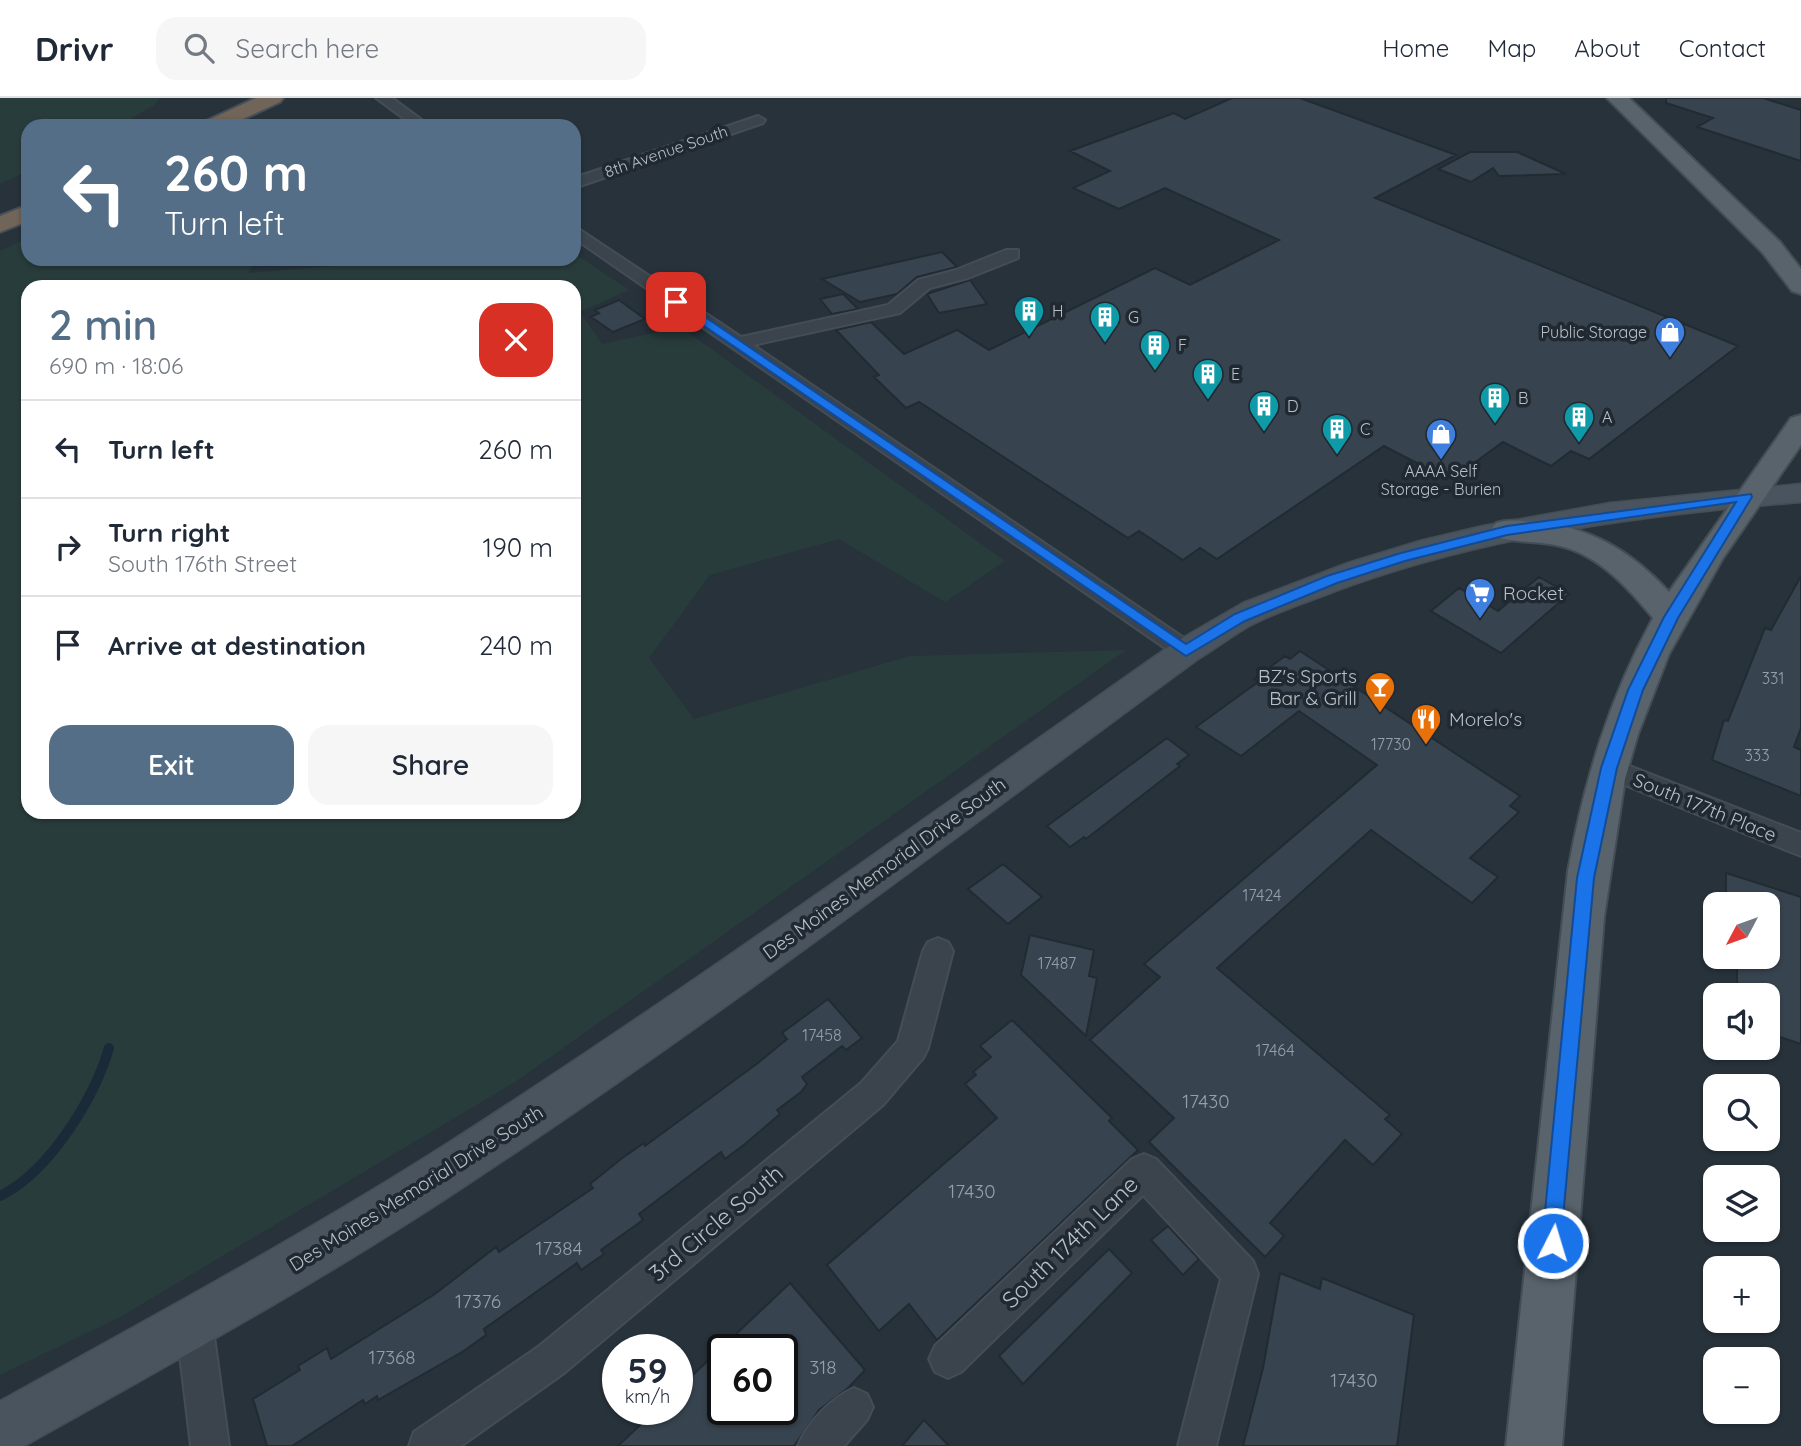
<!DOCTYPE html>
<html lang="en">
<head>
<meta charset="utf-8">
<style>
  :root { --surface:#fff; --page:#f6f6f7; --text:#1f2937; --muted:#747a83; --line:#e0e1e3; --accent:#556e88 }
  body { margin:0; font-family:Quicksand,sans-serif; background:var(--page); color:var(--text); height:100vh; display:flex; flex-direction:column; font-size:26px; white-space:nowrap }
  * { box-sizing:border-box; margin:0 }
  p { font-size:23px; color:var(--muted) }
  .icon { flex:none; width:38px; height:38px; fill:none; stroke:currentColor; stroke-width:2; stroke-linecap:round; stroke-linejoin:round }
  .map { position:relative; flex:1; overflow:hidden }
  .sheet { position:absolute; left:21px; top:182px; width:560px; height:539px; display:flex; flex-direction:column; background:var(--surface); border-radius:21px; box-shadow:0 2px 5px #0004 }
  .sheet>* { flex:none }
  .guide { position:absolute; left:21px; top:21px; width:560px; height:147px; border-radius:21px; box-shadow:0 2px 5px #0004; background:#556e88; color:#fff; overflow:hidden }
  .needle { width:46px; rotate:229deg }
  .tools { position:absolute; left:1703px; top:794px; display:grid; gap:14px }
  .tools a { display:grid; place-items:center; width:77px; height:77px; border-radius:14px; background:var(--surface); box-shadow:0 2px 5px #0004; font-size:35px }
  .speed { position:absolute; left:602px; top:1236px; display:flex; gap:14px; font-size:35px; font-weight:700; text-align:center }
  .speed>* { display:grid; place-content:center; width:91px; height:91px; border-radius:50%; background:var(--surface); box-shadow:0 2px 5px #0004; line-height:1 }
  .speed small { font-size:18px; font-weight:400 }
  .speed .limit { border:4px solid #111; border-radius:10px; background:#fff; color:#111 }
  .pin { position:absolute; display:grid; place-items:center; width:60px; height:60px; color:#fff; margin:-30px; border-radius:14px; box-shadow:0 4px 10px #0006 }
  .me { position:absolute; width:77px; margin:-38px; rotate:5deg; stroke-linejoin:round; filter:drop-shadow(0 0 5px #0008) }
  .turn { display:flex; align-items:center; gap:24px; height:147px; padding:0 28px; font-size:32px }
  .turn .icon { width:91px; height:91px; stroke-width:2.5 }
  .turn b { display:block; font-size:49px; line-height:60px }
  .round { display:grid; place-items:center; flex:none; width:74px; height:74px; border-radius:21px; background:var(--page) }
  .overview { display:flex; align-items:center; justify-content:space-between; height:119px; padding:0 28px }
  h1 { font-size:42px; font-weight:600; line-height:52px; color:var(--accent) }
  .button { display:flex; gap:14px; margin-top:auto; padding:14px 28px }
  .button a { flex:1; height:80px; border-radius:21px; background:var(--accent); color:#fff; font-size:28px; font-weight:600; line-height:80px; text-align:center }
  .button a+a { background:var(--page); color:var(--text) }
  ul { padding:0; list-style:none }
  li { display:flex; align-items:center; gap:21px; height:98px; padding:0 28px; border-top:2px solid var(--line) }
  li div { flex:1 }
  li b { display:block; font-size:26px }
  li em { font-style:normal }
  header { display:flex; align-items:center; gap:42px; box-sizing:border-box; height:98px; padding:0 35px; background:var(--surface); border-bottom:2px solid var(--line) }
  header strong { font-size:33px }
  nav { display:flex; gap:38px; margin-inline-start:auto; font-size:24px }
  .search { width:490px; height:63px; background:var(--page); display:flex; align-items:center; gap:18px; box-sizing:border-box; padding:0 24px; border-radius:21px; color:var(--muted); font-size:26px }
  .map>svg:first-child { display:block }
</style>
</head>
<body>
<header>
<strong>Drivr</strong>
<div class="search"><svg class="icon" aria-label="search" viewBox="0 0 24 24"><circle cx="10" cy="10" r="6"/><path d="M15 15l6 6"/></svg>Search here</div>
<nav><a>Home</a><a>Map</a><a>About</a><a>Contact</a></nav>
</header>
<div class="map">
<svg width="1801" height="1348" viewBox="0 0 1801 1348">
  <rect width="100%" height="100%" fill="#27323b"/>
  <path fill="#293c3c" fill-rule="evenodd" d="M0,0H160L154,7L119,28H28V73L0,86Z
    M28,140V161H256L248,175L412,161H574V155L629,192L580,214L602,246L681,229L1005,463L945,504L839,441L710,477L649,560L694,621L910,558L1126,552L515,984L120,1219L0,1277V153ZM28,189H574V714H28Z"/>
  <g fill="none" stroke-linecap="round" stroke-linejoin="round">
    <path stroke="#1b2a38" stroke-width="10" d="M0,1098C49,1074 94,1001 109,950"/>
  </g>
  <path fill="#37444f" stroke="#222b33" stroke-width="2" fill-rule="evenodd" d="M1232,0H1300L1456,57L1375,100L1738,248L1589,361L1571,353L1551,368L1503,344L1459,376L1451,372L1442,378L1384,348L1217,461L1200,450L1183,462L1139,433L1128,440L919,304L906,310L874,279L879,277L836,232L871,224L904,256L957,232L989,252L1155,170L1190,187L1279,142L1165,90L1119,111L1073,90L1110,73L1070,53L1174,15L1185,21Z
    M1666,0H1763L1801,12V63L1697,29L1713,20L1666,5Z
    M1470,54H1517L1566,76L1499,78L1493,70L1471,84L1438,71Z
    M942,154L957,169L917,179L897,196L860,204L822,181Z
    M970,182L987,206L939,215L927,196Z
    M843,196L858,211L832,216L820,201Z
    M619,202L645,221L613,234L591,219L599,215L595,212Z
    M1801,478V630L1794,649L1801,652V698L1712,662L1724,622L1728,623L1765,530L1771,532Z
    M1539,479L1569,496L1501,555L1431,513L1459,490L1498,513Z
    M1300,553L1520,698L1510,708L1519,714L1470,760L1498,779L1472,805L1371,732L1217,870L1390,1017L1385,1021L1402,1036L1373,1067L1345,1042L1270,1125L1284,1138L1265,1159L1149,1044L1174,1020L1090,942L1160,879L1144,866L1377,667L1299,613L1241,658L1196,629L1258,584L1254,581L1285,558L1290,561Z
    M1167,640L1189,657L1177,666L1180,668L1086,741L1084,739L1070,749L1047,728Z
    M1003,766L1042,799L1008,826L968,791Z
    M1726,775L1801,799V946L1768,935V898H1737V859H1768V807H1726Z
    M1030,837L1094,852L1089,878L1097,880L1086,938L1021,877Z
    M828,901L862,940L846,952L842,948L802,979L807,986L801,994L777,1012L780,1016L745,1046L725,1061L721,1054L639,1116L643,1122L601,1152L604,1156L581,1172L577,1165L484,1231L486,1237L462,1254L378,1302L377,1298L365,1306L363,1302L292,1348H267L253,1301L300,1272L298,1268L327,1250L331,1261L435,1196L496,1149L499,1154L593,1090L590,1086L621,1061L644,1045L645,1048L758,965L787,941L782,935Z
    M1012,922L1112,1020L1109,1023L1138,1052L937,1242L909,1206L879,1233L827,1167L997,1020L965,986L976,977L973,974L991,959L980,948Z
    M1168,1128L1199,1161L1183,1177L1151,1142Z
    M1109,1151L1132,1175L1023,1286L999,1258Z
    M1280,1175L1320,1191L1322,1180L1414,1217L1397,1348H1243L1263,1270Z
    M790,1185L865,1272L848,1290L819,1312L794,1348H618L657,1311H677V1292ZM723,1251H782V1311H723Z
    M924,1322L949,1348H902Z"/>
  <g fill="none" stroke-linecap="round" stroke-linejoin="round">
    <g stroke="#444d55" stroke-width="4">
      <path id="street" d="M376,0H392L430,28H414Z
        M758,18L765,22L763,25L574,90V80Z
        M574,128L741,239L888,207L918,182L956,172L1006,152H1018V160L968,180L930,190L900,215L753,247L1194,547L1198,553L1194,559L1186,562L1178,559L574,140Z
        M1609,660L1801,735V758L1600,677L1596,670L1600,663Z
        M938,840L948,844L953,853L928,950L923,960L883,1007L564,1275L461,1348H409L414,1334L538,1249L861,985L898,943L923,853L928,844Z
        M1144,1056L1156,1061L1253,1163L1258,1176L1216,1348H1178L1221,1181L1143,1097L961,1274L948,1280L935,1274L929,1261L935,1248L1132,1061Z
        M194,1206L207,1211L212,1224L229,1348H191L176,1224L181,1211Z
        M854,1290L867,1296L873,1309L867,1322L844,1348H798C807,1325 831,1300 854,1290Z"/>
    </g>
    <g stroke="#444d55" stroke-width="3">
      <path id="secondary" d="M1801,386V404C1640,417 1481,438 1330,495C1304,505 1276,514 1251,527C1233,537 1216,550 1198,561C959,736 724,917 477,1080C331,1178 177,1262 24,1348H0V1303C150,1220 300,1139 445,1047C693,888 933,714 1174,545L1243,505L1348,465L1420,443L1483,428L1610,405Z"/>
    </g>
    <g stroke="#444d55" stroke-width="4">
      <path id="primary" d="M1607,0H1629L1780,144L1801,171V196L1792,193L1762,154Z
        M1801,317V347L1723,460L1669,556L1638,636L1625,681L1604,819L1562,1348H1506L1568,773C1584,683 1609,601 1653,520C1629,491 1599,457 1560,448C1539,443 1517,445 1496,439L1491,432L1496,425C1509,421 1520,423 1533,424C1590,428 1631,453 1669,494L1791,320Z"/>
    </g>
    <g stroke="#464f57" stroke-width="4">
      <path id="highway" d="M256,0H283L280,4L228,28H201L204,24Z
        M28,107V123L0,134V118Z"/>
    </g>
    <use href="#street" fill="#3b444c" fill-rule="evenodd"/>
    <use href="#secondary" fill="#49545e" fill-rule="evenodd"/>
    <use href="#primary" fill="#59636b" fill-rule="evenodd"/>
    <use href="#highway" fill="#716459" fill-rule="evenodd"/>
  </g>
  <path fill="#1a73e8" stroke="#114b97" stroke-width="2" d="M672,202H680L1186,546L1235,516L1327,478L1401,455L1507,428L1751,396L1752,399L1678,520L1643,592L1617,670L1594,780L1560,1153L1553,1156L1545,1153L1542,1145L1577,780L1601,670L1628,592L1664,519L1736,404L1507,437L1405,463L1337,485L1245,523L1186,558L672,206Z"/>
  <defs>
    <g id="building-pin" transform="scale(1.575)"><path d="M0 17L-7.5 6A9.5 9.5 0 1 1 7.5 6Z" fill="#0f9aa8" stroke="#202931"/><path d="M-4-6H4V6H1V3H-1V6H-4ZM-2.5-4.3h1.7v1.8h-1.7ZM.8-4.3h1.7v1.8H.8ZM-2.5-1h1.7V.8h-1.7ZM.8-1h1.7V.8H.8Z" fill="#fff"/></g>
    <g id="shop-pin" transform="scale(1.575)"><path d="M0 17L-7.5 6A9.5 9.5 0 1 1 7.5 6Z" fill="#3f7fe0" stroke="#202931"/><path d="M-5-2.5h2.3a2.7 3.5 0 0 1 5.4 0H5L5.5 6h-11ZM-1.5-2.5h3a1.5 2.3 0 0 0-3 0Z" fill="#fff"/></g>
    <g id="supermarket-pin" transform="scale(1.575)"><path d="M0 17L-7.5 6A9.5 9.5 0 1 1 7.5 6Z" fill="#3f7fe0" stroke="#202931"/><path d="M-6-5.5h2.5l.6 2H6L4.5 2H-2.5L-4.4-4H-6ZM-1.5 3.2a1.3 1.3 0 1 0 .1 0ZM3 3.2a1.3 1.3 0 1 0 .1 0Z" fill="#fff"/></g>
    <g id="bar-pin" transform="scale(1.575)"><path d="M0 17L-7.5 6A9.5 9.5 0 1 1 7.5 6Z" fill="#e8710a" stroke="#202931"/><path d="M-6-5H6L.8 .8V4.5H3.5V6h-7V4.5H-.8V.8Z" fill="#fff"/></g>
    <g id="restaurant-pin" transform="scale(1.575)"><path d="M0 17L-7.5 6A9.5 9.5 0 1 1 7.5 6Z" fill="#e8710a" stroke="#202931"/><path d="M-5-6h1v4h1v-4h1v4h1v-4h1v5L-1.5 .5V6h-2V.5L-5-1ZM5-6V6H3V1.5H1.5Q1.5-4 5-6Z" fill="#fff"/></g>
  </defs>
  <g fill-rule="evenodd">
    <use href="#building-pin" x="1029" y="213"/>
    <use href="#building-pin" x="1105" y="219"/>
    <use href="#shop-pin" x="1670" y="234"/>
    <use href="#building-pin" x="1155" y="247"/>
    <use href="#building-pin" x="1208" y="276"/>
    <use href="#building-pin" x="1495" y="300"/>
    <use href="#building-pin" x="1264" y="308"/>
    <use href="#building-pin" x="1579" y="319"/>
    <use href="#building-pin" x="1337" y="331"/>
    <use href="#shop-pin" x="1441" y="336"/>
    <use href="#supermarket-pin" x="1480" y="495"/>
    <use href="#bar-pin" x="1380" y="589"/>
    <use href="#restaurant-pin" x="1426" y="621"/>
  </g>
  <g text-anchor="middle" stroke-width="7" stroke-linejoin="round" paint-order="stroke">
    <g font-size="16" fill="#b7bfc7" stroke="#202931">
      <text transform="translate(666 53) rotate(-19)" y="6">8th Avenue South</text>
    </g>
    <g font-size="16" fill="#b7bfc7" stroke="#202931" text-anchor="start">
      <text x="1052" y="219">H</text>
      <text x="1128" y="225">G</text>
      <text x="1647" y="240" text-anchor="end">Public Storage</text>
      <text x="1178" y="253">F</text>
      <text x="1231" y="282">E</text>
      <text x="1518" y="306">B</text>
      <text x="1287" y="314">D</text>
      <text x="1602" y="325">A</text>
      <text x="1360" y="337">C</text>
      <text x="1441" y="379" text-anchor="middle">AAAA Self<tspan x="1441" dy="18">Storage - Burien</tspan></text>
    </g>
    <g font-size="16" fill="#969fa8">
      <text x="1773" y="586">331</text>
      <text x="1391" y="652">17730</text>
      <text x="1757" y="663">333</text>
      <text x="1262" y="803">17424</text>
      <text x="1057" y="871">17487</text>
      <text x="822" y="943">17458</text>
      <text x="1275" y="958">17464</text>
    </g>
    <g font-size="19" fill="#b7bfc7" stroke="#202931" text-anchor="start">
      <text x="1503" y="502">Rocket</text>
      <text x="1357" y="585" text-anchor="end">BZ's Sports<tspan x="1357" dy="22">Bar &amp; Grill</tspan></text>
      <text x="1449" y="628">Morelo's</text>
    </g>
    <g font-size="19" fill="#b7bfc7" stroke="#202931">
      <text transform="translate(1705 709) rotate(22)" y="7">South 177th Place</text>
      <text transform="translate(884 770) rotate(-36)" y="7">Des Moines Memorial Drive South</text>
      <text transform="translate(416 1090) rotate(-32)" y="7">Des Moines Memorial Drive South</text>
    </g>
    <g font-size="19" fill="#969fa8">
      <text x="1206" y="1010">17430</text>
      <text x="972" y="1100">17430</text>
      <text x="559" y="1157">17384</text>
      <text x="478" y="1210">17376</text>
      <text x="392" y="1266">17368</text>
      <text x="823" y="1276">318</text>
      <text x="1354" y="1289">17430</text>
    </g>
    <g font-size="23" fill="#b7bfc7" stroke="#202931">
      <text transform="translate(716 1125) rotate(-40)" y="8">3rd Circle South</text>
      <text transform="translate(1070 1144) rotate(-44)" y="8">South 174th Lane</text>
    </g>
  </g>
</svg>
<div class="tools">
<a><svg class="needle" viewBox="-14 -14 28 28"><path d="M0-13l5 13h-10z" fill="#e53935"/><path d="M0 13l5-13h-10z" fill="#747a83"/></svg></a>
<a><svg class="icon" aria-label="sound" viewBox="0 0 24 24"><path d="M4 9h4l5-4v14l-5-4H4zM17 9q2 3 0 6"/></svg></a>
<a><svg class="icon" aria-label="search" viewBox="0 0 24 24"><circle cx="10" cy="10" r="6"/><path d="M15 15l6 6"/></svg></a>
<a><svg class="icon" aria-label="layers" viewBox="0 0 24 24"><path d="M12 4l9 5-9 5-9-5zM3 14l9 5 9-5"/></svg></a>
<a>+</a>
<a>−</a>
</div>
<div class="speed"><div>59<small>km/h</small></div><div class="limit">60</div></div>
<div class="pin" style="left:676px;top:204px;background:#d93025"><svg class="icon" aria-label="arrive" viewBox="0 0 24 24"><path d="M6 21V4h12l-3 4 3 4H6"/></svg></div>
<svg class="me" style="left:1553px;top:1145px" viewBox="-20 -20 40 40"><circle r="17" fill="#1a73e8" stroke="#fff" stroke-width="3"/><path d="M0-11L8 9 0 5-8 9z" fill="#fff"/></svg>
<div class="guide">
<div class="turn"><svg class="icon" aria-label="left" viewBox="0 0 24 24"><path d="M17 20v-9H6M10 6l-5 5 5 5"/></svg><div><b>260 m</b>Turn left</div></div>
</div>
<section class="sheet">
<div class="overview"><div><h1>2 min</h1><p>690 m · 18:06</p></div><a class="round" style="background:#d93025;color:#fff"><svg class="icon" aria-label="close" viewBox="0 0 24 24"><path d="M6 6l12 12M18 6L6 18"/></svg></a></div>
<ul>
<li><svg class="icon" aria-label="left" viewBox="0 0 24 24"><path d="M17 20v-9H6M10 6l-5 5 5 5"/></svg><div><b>Turn left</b></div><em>260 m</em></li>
<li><svg class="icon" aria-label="right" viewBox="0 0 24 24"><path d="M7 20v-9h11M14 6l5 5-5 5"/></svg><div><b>Turn right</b><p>South 176th Street</p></div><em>190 m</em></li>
<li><svg class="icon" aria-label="arrive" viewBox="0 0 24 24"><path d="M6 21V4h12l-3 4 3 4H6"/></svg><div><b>Arrive at destination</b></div><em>240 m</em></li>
</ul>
<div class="button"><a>Exit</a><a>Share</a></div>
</section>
</div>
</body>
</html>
